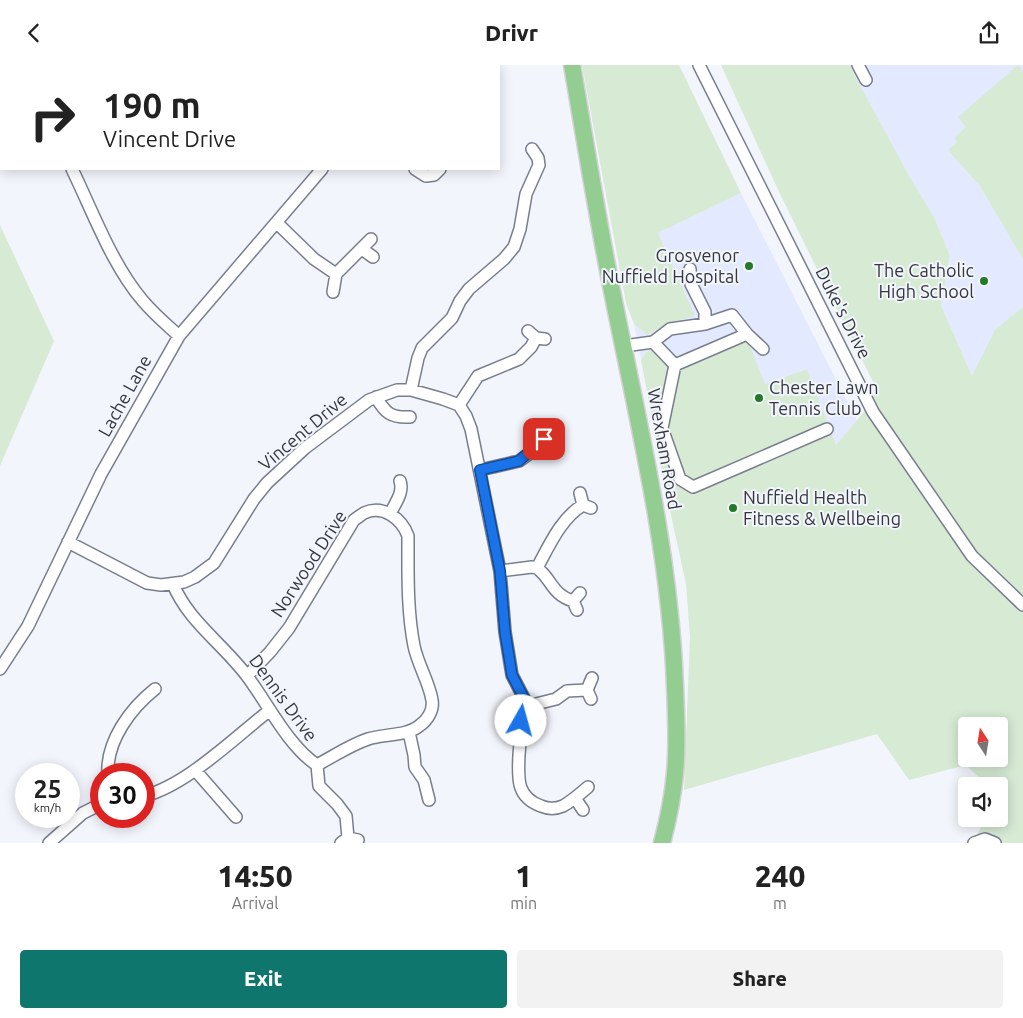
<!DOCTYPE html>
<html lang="en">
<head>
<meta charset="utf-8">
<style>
  :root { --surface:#fff; --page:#f2f2f2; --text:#222; --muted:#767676; --accent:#0f766e }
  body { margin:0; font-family:Ubuntu,sans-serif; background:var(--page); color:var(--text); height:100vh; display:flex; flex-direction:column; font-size:19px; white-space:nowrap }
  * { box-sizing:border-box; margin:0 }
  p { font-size:16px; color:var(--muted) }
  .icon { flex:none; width:28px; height:28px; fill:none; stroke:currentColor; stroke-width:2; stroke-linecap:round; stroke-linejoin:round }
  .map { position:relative; height:778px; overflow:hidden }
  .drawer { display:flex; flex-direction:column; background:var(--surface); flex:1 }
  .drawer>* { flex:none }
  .top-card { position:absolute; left:0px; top:0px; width:500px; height:105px; box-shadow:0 2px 12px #0003; background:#fff; color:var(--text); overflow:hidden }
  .needle { width:32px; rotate:348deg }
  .fabs { position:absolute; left:958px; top:652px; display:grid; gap:10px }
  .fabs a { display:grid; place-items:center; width:50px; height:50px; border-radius:5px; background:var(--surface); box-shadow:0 2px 12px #0003; font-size:25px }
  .speed { position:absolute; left:15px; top:698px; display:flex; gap:10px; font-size:25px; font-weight:700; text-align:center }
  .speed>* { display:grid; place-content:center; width:65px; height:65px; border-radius:50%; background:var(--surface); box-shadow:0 2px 12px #0003; line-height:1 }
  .speed small { font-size:12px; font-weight:400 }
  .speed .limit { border:8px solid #d22; background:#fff; color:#111 }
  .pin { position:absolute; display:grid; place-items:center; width:42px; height:42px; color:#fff; margin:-21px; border-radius:10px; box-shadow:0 2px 8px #0006 }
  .me { position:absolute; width:55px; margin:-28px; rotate:7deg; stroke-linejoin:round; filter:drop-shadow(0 0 4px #0008) }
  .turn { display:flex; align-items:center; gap:18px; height:105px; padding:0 20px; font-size:22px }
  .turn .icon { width:65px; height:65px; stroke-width:2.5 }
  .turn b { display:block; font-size:35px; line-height:42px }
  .eta { display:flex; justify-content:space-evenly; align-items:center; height:85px; text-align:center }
  .eta b { font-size:30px; font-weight:800; line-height:35px }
  .cta { display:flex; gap:10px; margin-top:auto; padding:10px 20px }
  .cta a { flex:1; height:58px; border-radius:5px; background:var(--accent); color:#fff; font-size:20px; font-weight:800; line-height:58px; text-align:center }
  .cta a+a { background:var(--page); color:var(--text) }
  header { display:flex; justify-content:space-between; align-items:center; height:65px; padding:0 20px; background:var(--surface); font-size:22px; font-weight:800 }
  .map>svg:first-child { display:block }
</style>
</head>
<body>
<header><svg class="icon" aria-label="back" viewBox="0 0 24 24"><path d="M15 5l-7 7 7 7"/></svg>Drivr<svg class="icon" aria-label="share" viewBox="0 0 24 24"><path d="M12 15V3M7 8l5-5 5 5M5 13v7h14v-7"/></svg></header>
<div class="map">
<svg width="1023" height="778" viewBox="0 0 1023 778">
  <rect width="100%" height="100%" fill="#f3f5fd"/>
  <path fill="#e3e9fe" d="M849,0H1023V426L941,240L950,191L934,152L911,114Z
    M741,128L857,356L836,380L807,304L765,319L669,304L647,286L641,295L634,259L647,270L668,258L694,251L658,168Z"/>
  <path fill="#d6ead4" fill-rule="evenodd" d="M582,0H679L741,128L658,168L695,251L668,258L647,270L634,259L626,238Z
    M721,0H849L911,114L934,152L950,191L941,240L972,311L995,265L1023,242V778H995L977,770L985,754H999V721H988L966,700L909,715L877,669L684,725L690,572L686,519L666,427L641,295L647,286L654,284L670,299L747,273L765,319L807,304L836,380L868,342L876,323L779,127ZM966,661H999V694H966Z
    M1018,0L1023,6V194L980,121L948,85L957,77L954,73L966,62L958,52Z
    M0,160L54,276L0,401Z"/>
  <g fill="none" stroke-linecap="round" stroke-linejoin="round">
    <g stroke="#797e8f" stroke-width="14">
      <path id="minor" d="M28,0V1
        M699,0L873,347L972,491L1023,540
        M858,0L866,15
        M224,1L226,0
        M398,1L399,0
        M72,104C93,147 112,200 143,236C154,249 167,260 179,271
        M415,104L426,111L434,110L440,104
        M277,158L314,194L336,209L333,227
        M362,184L373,192
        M690,204L691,219L705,247V259
        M336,209L371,174
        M528,266L536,273L545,274
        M653,277L675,300L662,363L680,414L693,422L827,364
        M624,281L653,277L670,264L705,259L732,250L747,269
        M675,300L747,269L763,284
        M411,325L418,293L422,283L452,253L460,236L469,224L504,194L514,182L520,164L526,129L539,100L538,93L532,84
        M376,332C385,348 391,353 410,352
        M459,340L478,311L519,294L531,282L536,273
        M480,405L519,396L530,388L552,367
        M580,428L583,440L591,443
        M390,449C395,438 404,428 400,416
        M68,477L147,518L161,520L184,517L195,512L214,498L254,434L267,418L305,383L369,335L397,325H411L443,334L459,340L466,351L471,364L500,506L505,567L512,610L528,641C519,661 521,669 519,690C518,713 516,732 541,741C548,744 556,744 563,741C572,736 580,729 588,722
        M537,503C552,514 551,529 573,536
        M500,506L532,502L537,503C549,481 561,453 583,440
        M173,519C188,556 223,579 247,611C268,639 289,682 317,700L319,721L337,739L346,751L348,773
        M577,545L573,536L580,528
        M0,604L28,561L101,409L179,271L322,104
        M247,611L270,587L289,563L354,455C357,453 361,450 364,448C383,439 402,454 408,471C408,508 407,545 414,581C418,600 429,617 432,635C434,645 427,656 419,661C407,671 383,669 368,674C350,680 334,691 317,700
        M591,634L587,625L592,613
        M528,641L556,634L567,626L587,625
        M409,667L414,690L415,702L424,715L429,735
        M195,705L236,752
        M108,709C106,676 131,643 155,624
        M144,731C187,720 234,673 270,645
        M575,733L583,745
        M49,778L83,748L101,739
        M341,778L348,773L358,775
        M974,778L985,774L995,778"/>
    </g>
    <g stroke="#d3d3d5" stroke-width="19">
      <path id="highway" d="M572,0C585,75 597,151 612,226C638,357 670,487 675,621C676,650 678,679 675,708C673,732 668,755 662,778"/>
    </g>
    <use href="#minor" stroke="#fff" stroke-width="11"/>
    <use href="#highway" stroke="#94cd91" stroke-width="16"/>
  </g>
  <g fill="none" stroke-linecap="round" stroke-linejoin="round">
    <g stroke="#114b97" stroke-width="12">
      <path id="route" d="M521,656L528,641L512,610L505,567L500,506L480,405L519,396L544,374"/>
    </g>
    <use href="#route" stroke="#1a73e8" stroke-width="9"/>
  </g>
  <g fill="#237925" stroke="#f3f5fd" stroke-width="2">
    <circle cx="749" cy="201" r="5"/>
    <circle cx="984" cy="216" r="5"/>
    <circle cx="759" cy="333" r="5"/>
    <circle cx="733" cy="443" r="5"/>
  </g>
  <g text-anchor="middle" stroke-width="4" stroke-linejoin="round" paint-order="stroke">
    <g font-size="18" fill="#35373e" stroke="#f3f5fd" text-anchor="end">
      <text x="739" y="197">Grosvenor<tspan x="739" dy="21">Nuffield Hospital</tspan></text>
      <text x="974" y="212">The Catholic<tspan x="974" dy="21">High School</tspan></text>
      <text x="769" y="329" text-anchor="start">Chester Lawn<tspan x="769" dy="21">Tennis Club</tspan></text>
      <text x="743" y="439" text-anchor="start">Nuffield Health<tspan x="743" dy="21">Fitness &amp; Wellbeing</tspan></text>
    </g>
    <g font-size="18" fill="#35373e" stroke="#f3f5fd">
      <text transform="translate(843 248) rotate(63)" y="6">Duke's Drive</text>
      <text transform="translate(125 331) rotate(-61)" y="6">Lache Lane</text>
      <text transform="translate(303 367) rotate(-40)" y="6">Vincent Drive</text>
      <text transform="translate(664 384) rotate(80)" y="6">Wrexham Road</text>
      <text transform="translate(309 499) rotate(-57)" y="6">Norwood Drive</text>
      <text transform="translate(283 633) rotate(54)" y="6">Dennis Drive</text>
    </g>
  </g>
</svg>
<div class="fabs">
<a><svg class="needle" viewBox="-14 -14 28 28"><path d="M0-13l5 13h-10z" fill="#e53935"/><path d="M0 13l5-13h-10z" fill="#767676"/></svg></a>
<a><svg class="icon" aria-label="sound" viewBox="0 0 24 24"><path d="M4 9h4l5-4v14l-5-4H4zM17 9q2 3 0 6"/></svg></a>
</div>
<div class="speed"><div>25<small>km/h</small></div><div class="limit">30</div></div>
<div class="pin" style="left:544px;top:374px;background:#d93025"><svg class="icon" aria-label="arrive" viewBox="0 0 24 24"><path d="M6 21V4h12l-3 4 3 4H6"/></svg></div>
<svg class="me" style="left:521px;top:656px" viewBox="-20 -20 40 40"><circle r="19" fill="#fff"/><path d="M0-13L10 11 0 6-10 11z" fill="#1a73e8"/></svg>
<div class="top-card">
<div class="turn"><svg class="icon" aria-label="right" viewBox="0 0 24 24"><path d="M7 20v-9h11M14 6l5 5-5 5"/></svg><div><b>190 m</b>Vincent Drive</div></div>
</div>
</div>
<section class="drawer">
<div class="eta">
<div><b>14:50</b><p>Arrival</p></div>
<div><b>1</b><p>min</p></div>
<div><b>240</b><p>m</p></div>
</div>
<div class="cta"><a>Exit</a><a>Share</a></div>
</section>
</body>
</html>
